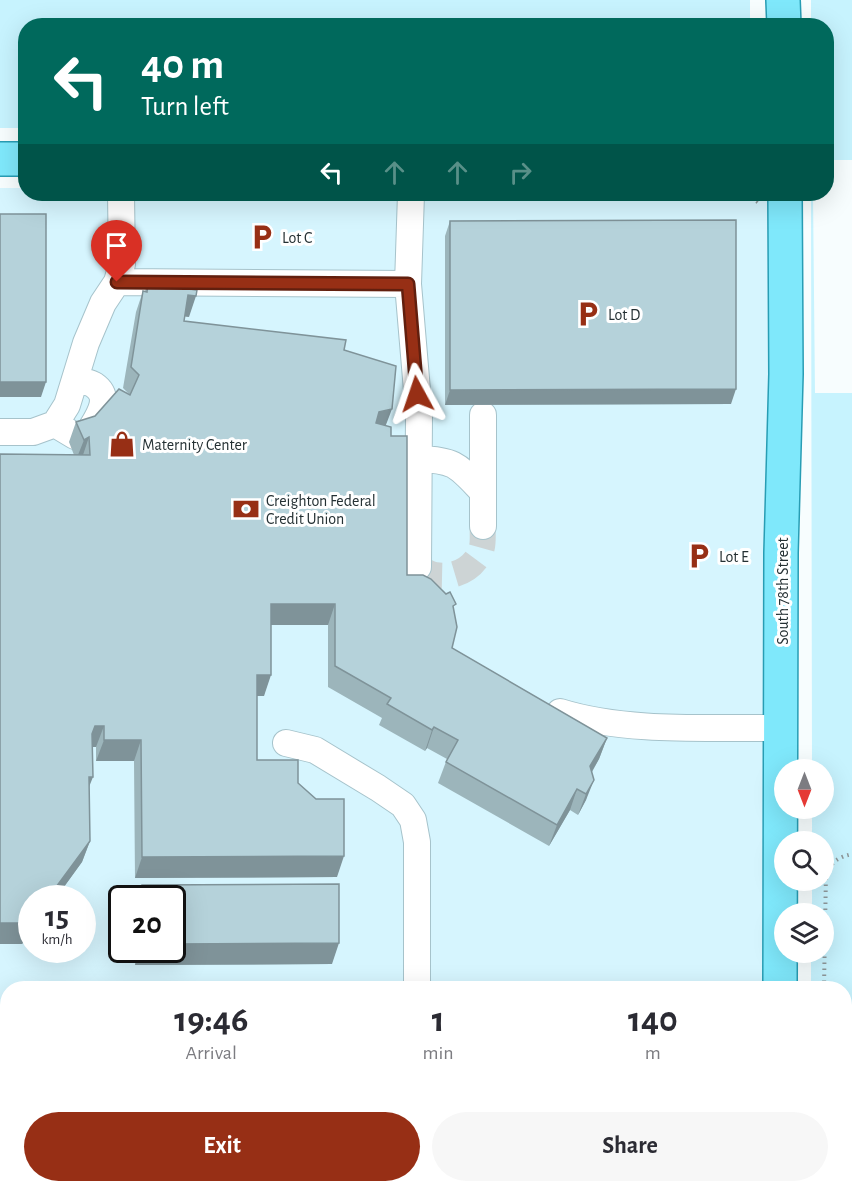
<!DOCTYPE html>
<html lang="en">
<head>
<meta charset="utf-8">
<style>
  :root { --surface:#fff; --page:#f7f7f7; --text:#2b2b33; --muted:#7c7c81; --accent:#972f15 }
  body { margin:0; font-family:"Alegreya Sans",sans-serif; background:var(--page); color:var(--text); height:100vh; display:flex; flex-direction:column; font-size:22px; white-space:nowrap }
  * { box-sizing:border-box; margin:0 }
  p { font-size:20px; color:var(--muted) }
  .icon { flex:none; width:33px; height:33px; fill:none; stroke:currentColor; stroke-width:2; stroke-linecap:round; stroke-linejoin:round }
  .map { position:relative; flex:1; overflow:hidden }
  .details { position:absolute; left:0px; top:981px; width:852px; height:212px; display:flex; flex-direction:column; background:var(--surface); border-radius:24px 24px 0 0; box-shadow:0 6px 24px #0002 }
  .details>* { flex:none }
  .banner { position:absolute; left:18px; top:18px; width:816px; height:183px; border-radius:24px; box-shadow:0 6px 24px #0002; background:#00695c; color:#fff; overflow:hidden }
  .needle { width:39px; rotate:180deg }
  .controls { position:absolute; left:774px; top:759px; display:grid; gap:12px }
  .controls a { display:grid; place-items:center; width:60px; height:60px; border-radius:50%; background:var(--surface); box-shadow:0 6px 24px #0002; font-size:30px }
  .speed { position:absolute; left:18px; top:885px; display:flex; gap:12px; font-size:30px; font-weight:700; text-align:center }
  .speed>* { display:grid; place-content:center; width:78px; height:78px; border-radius:50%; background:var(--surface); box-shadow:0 6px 24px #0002; line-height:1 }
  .speed small { font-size:15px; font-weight:400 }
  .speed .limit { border:3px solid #111; border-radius:9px; background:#fff; color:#111 }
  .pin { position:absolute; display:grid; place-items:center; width:51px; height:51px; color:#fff; margin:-62px -26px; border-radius:50% 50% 50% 0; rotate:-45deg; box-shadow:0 0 6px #0007 }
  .pin .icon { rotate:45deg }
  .me { position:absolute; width:66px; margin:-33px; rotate:355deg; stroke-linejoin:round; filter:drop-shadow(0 0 4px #0008) }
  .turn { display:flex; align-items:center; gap:21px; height:126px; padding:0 24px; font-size:27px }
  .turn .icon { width:78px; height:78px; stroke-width:2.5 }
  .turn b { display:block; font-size:42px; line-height:51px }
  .lanes { display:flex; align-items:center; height:57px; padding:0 24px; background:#0003; justify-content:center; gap:30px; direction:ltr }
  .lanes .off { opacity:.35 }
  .eta { display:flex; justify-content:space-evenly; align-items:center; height:102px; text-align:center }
  .eta b { font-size:36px; font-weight:700; line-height:42px }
  .cta { display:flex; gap:12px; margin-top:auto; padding:12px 24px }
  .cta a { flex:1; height:69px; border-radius:36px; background:var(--accent); color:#fff; font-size:24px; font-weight:700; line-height:69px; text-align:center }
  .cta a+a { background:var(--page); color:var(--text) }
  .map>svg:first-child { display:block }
</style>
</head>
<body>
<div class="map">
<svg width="852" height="1192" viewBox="0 0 852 1192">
  <rect width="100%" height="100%" fill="#f7fdfe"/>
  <path fill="#d6f5fe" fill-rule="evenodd" d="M0,188H25L26,194H769L766,988H8V1185H765V1192H458L457,1189H272L271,1192H0ZM32,898H82V950H32ZM122,898H172V950H122Z"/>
  <path fill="#c7f3fe" d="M0,0H750V25L26,26L25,128H0Z
    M811,0H852V160H827L826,26L811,25Z
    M811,194H813L815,393H852V1192H810L811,1185H844V988H811V953L824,952V914L812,913V881L824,880V842L812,841V809L824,808V770L812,769Z"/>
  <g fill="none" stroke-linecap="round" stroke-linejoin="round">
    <path stroke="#cdd4d5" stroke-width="26" stroke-dasharray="26 13" stroke-linecap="butt" d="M418,567C423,570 429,574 435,575C454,579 475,568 481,550C484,543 482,533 483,526"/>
    <g stroke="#a6c3cb" stroke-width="28">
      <path id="minor" d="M411,194L408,284L419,414L418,567
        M117,282L408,284
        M55,424L75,436L89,432C97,418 113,398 94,385C90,382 81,381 76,379
        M0,432H33L55,424L67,405L86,343L103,303L117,282L122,264L121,194
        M419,459C456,460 458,466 483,492
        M483,526V415
        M560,712C627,733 711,727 781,728
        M286,743L315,750L378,788L403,805L413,820L417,842V988"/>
    </g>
    <g stroke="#289db4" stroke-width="36">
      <path id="major" d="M783,0L784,26
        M0,159H26
        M780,988L781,553L786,374L785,194
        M779,1192L780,1185"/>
    </g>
    <path stroke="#8e9799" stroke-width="4" stroke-dasharray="1.5 4.5" stroke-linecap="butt" d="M747,194L759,203
      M824,988L826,872C833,861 839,857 852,854
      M844,1106H852
      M820,1192V1185"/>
    <use href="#minor" stroke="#fff" stroke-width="26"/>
    <use href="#major" stroke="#7fe8fb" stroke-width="33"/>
  </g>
  <path fill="#9cb5bb" d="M450,221L731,404L445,405V236Z
    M148,283L189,317L185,316L184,321L344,350L391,436L407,575L454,611L452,648L607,738L599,759L592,772L586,800L578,815L570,810L549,846L438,783L447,759L427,748L425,751L379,725L382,718L328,687V625H271L264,696H257V760L298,783L337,877L135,878L134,761H96V747H93L89,787L90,841L82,862L22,944H0V454L74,455L69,442L76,422L95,416L130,395L123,388L136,312L143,291H145Z
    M142,885L332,964L135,965V950H172V898H138Z"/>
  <path fill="#7f9399" d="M188,295L196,296L189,317L181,316Z
    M0,382H46L41,397H0Z
    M736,389L731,404L445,405L450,390Z
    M392,409L384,430L371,433L379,412Z
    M89,437L82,458L76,460L84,440Z
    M271,604H335L328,625H264Z
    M257,675H271L264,696H249Z
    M95,726H104L96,747H87Z
    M434,727L427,748L425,751L432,730Z
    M607,738L599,759L583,787L590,766Z
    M104,740H141L134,761H96Z
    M89,777H93L85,797Z
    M594,780L586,800L578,815L586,794Z
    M577,789L570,810L549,846L557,825Z
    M90,841L82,862L56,898H48Z
    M344,856L337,877L135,878L142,857Z
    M32,921V932L22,944H0V923Z
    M339,943L332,964L135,965L141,950H172V944Z"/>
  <path fill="#b5d2da" stroke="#7f9399" stroke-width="1.5" d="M0,214H46V382H0Z
    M736,220V389L450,390V221Z
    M148,283L197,290L196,296L188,295L184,321L346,340L344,350L396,366L392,409L379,412L376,423L391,427V436H407V575H423L431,579L446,594L450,592L456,604L453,606L457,627L452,648L607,738L590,766L594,780L586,794L577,789L557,825L446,762L458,740L434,727L432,730L387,704L391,698L335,666V604H271V675H257V760H298V783L316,799H344V856L142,857L141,740H104V726H95L92,734L93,777H89L90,841L48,898H32V921L30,923H0V454L90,455L89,437L84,440L76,422L95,416L119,389L130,395L139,375L131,367L143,291L147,292Z
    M339,884V943L172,944V898H142V885Z
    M0,1012H1V1191H0Z"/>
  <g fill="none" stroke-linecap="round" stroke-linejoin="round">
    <g stroke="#621f0e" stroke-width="15">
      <path id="route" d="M117,282L408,284L417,394"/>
    </g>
    <use href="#route" stroke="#972f15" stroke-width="10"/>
  </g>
  <defs>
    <g id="parking-bare" transform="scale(2.07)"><path d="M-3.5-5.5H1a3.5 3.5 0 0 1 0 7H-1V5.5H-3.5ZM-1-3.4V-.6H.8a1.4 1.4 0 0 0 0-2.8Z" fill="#972f15" stroke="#fff" stroke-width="2.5" paint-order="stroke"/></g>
    <g id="shop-bare" transform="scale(2.07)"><path d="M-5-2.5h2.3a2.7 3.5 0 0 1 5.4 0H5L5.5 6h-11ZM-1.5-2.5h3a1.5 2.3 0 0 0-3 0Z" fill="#972f15" stroke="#fff" stroke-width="2.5" paint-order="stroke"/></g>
    <g id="bank-bare" transform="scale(2.07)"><path d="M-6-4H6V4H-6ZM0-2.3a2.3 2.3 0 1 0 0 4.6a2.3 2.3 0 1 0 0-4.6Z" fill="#972f15" stroke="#fff" stroke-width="2.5" paint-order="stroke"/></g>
  </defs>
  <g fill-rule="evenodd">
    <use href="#parking-bare" x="262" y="237"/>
    <use href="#parking-bare" x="588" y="314"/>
    <use href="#shop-bare" x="122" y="444"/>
    <use href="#bank-bare" x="246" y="509"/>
    <use href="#parking-bare" x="699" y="556"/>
  </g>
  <g text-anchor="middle" stroke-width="6" stroke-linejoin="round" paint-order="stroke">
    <g font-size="16" fill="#243033" stroke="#fff" text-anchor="start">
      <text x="282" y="243">Lot C</text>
      <text x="608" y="320">Lot D</text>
      <text x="142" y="450">Maternity Center</text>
      <text x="266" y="506">Creighton Federal<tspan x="266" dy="18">Credit Union</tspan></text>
      <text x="719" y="562">Lot E</text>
    </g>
    <g font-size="16" fill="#243033" stroke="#fff">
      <text transform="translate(782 591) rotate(-90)" y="6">South 78th Street</text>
    </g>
  </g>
</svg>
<div class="controls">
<a><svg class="needle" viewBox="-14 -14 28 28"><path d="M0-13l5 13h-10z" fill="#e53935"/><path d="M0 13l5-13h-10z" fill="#7c7c81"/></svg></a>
<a><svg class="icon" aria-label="search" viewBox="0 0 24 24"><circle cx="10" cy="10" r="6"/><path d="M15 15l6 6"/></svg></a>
<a><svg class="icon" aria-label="layers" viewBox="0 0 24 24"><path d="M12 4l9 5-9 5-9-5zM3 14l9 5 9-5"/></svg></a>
</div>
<div class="speed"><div>15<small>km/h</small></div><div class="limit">20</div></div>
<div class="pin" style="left:117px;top:282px;background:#d93025"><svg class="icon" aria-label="arrive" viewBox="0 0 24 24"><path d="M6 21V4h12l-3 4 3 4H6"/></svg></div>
<svg class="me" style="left:417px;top:394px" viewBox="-20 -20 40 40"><path d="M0-17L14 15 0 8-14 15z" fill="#972f15" stroke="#fff" stroke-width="4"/></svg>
<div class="banner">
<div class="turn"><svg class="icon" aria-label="left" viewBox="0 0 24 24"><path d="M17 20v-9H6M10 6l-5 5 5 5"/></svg><div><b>40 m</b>Turn left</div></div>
<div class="lanes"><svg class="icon" aria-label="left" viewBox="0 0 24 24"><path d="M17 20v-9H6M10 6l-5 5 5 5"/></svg><svg class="icon off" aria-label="ahead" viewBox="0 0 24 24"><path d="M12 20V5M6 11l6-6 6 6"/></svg><svg class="icon off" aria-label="ahead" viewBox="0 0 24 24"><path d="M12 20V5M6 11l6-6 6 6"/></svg><svg class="icon off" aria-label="right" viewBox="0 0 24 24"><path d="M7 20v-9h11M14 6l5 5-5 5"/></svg></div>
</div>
<section class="details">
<div class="eta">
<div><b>19:46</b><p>Arrival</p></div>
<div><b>1</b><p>min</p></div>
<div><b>140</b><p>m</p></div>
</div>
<div class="cta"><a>Exit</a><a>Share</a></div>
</section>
</div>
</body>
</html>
